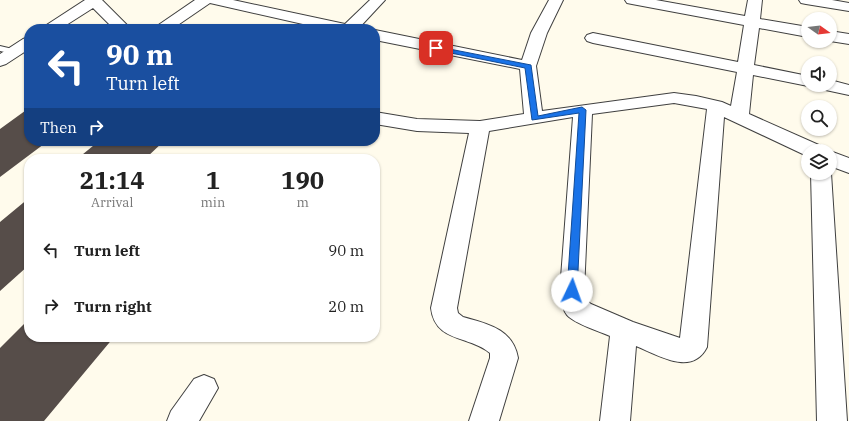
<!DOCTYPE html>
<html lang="en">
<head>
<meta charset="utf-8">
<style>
  :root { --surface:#fff; --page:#f2f2f2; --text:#222; --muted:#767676 }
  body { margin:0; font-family:"IBM Plex Serif",serif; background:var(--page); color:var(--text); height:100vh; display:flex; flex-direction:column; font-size:15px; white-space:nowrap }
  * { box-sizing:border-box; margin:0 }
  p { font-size:13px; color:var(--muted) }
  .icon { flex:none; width:22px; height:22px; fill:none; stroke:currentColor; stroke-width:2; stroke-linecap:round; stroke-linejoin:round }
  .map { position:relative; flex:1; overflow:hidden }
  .details { position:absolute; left:24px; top:154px; width:356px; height:188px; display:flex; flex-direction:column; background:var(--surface); border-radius:16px; box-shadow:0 1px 3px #0004 }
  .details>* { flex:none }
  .banner { position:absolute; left:24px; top:24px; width:356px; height:122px; border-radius:16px; box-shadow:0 1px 3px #0004; background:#1a4fa0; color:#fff; overflow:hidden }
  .needle { width:26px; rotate:104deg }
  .fabs { position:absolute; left:801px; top:12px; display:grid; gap:8px }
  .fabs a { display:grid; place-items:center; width:36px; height:36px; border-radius:50%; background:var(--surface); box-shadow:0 1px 3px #0004; font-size:20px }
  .pin { position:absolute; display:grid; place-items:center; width:34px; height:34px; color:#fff; margin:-17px; border-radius:8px; box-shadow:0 2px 6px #0006 }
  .me { position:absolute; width:44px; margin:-22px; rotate:3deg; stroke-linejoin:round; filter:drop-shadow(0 0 3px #0008) }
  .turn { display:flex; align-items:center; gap:14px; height:84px; padding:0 16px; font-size:18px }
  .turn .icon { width:52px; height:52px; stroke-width:2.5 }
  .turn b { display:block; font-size:28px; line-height:34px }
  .then { display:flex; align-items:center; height:38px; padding:0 16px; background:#0003; gap:8px; font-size:15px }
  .eta { display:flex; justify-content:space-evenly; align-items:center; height:68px; text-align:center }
  .eta b { font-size:24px; font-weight:700; line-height:28px }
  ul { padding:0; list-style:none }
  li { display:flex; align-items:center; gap:12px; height:56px; padding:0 16px }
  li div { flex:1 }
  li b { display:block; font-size:15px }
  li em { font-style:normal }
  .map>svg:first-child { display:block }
</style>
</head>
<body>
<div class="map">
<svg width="849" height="421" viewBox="0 0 849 421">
  <rect width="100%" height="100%" fill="#fffbec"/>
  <path fill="#564d49" d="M29,108V141H48L0,177V129Z
    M99,141H164L145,159H77Z
    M29,198V265L0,291V222Z
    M29,319V337H114L44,421H0V348Z"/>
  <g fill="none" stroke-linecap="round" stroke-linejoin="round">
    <g stroke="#404040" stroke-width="2">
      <path id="lane" d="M0,46L17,50L18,52L14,54L0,51Z"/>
    </g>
    <g stroke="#404040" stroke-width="2">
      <path id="street" d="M85,0H102L131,29H114L93,8L60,29H42L45,26Z
        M195,0H233L345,24L370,0H385L358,29H325L210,3L172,29H154L157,26Z
        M549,0H563L547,33L536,66L542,111L674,93L696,96L722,102L731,106L737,72L593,43L587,41L585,38L587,35L593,33L738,62L744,25L632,4L627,3L625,0H656L745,16L748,0H762L760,19L808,27V37L759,28L754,65L808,76V85H813L808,86L753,75L749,114L821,146L824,151H808L807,156L724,117L707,347C692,377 658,355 636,346L630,421H600L610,336C599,331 575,324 567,315C562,309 561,299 560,291L573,117L489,131L457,308L458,313L463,317C488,324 513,329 518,358L499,421H469L490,358V353C469,335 435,343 431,308L469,133L417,131L375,124V112L417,119L480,121L524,114L520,69L375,40V30L522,60L531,33ZM674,103L707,109L680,338L633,322L591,304L587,301L584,291L592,114Z
        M799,0H832L849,3V11L806,4L801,3Z
        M830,31L849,34V44L830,41Z
        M29,37V49L6,64L0,66V54L23,39Z
        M830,80L849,85V95L821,89L818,85H830Z
        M830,151L849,158V173L830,166Z
        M830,171L831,173L847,421H817L811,173H830Z
        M204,375L214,379L218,388L199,421H167L171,411L194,379Z"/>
    </g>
    <use href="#lane" fill="#fff" fill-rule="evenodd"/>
    <use href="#street" fill="#fff" fill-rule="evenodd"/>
  </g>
  <path fill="#1a73e8" stroke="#114b97" d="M434,46L531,65L538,116L582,107L586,110L577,291L575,294L572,295L568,294L567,291L579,113L532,120L525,68L436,50L434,49Z"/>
</svg>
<div class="fabs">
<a><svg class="needle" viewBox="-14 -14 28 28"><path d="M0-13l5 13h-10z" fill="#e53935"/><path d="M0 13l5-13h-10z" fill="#767676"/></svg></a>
<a><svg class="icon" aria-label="sound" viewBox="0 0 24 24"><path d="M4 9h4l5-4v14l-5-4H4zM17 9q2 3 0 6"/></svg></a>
<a><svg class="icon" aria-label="search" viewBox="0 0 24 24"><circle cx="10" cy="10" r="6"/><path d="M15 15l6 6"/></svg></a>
<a><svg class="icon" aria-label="layers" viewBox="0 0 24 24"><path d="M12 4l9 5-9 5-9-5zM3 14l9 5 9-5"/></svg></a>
</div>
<div class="pin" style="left:436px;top:48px;background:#d93025"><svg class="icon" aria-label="arrive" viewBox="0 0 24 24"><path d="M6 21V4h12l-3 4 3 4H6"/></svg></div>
<svg class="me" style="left:572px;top:291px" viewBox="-20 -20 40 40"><circle r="19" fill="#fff"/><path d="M0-13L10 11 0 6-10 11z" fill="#1a73e8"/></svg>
<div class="banner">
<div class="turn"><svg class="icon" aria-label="left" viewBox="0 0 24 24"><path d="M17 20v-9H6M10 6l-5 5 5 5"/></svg><div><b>90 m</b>Turn left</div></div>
<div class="then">Then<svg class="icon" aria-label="right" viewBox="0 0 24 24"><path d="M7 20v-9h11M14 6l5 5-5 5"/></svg></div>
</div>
<section class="details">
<div class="eta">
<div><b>21:14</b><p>Arrival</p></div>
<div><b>1</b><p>min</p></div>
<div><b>190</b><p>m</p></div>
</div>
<ul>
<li><svg class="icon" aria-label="left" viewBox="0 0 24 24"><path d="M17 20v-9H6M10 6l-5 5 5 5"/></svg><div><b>Turn left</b></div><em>90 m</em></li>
<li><svg class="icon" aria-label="right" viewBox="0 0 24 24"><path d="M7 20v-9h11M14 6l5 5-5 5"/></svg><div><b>Turn right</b></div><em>20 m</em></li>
</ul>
</section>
</div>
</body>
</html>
